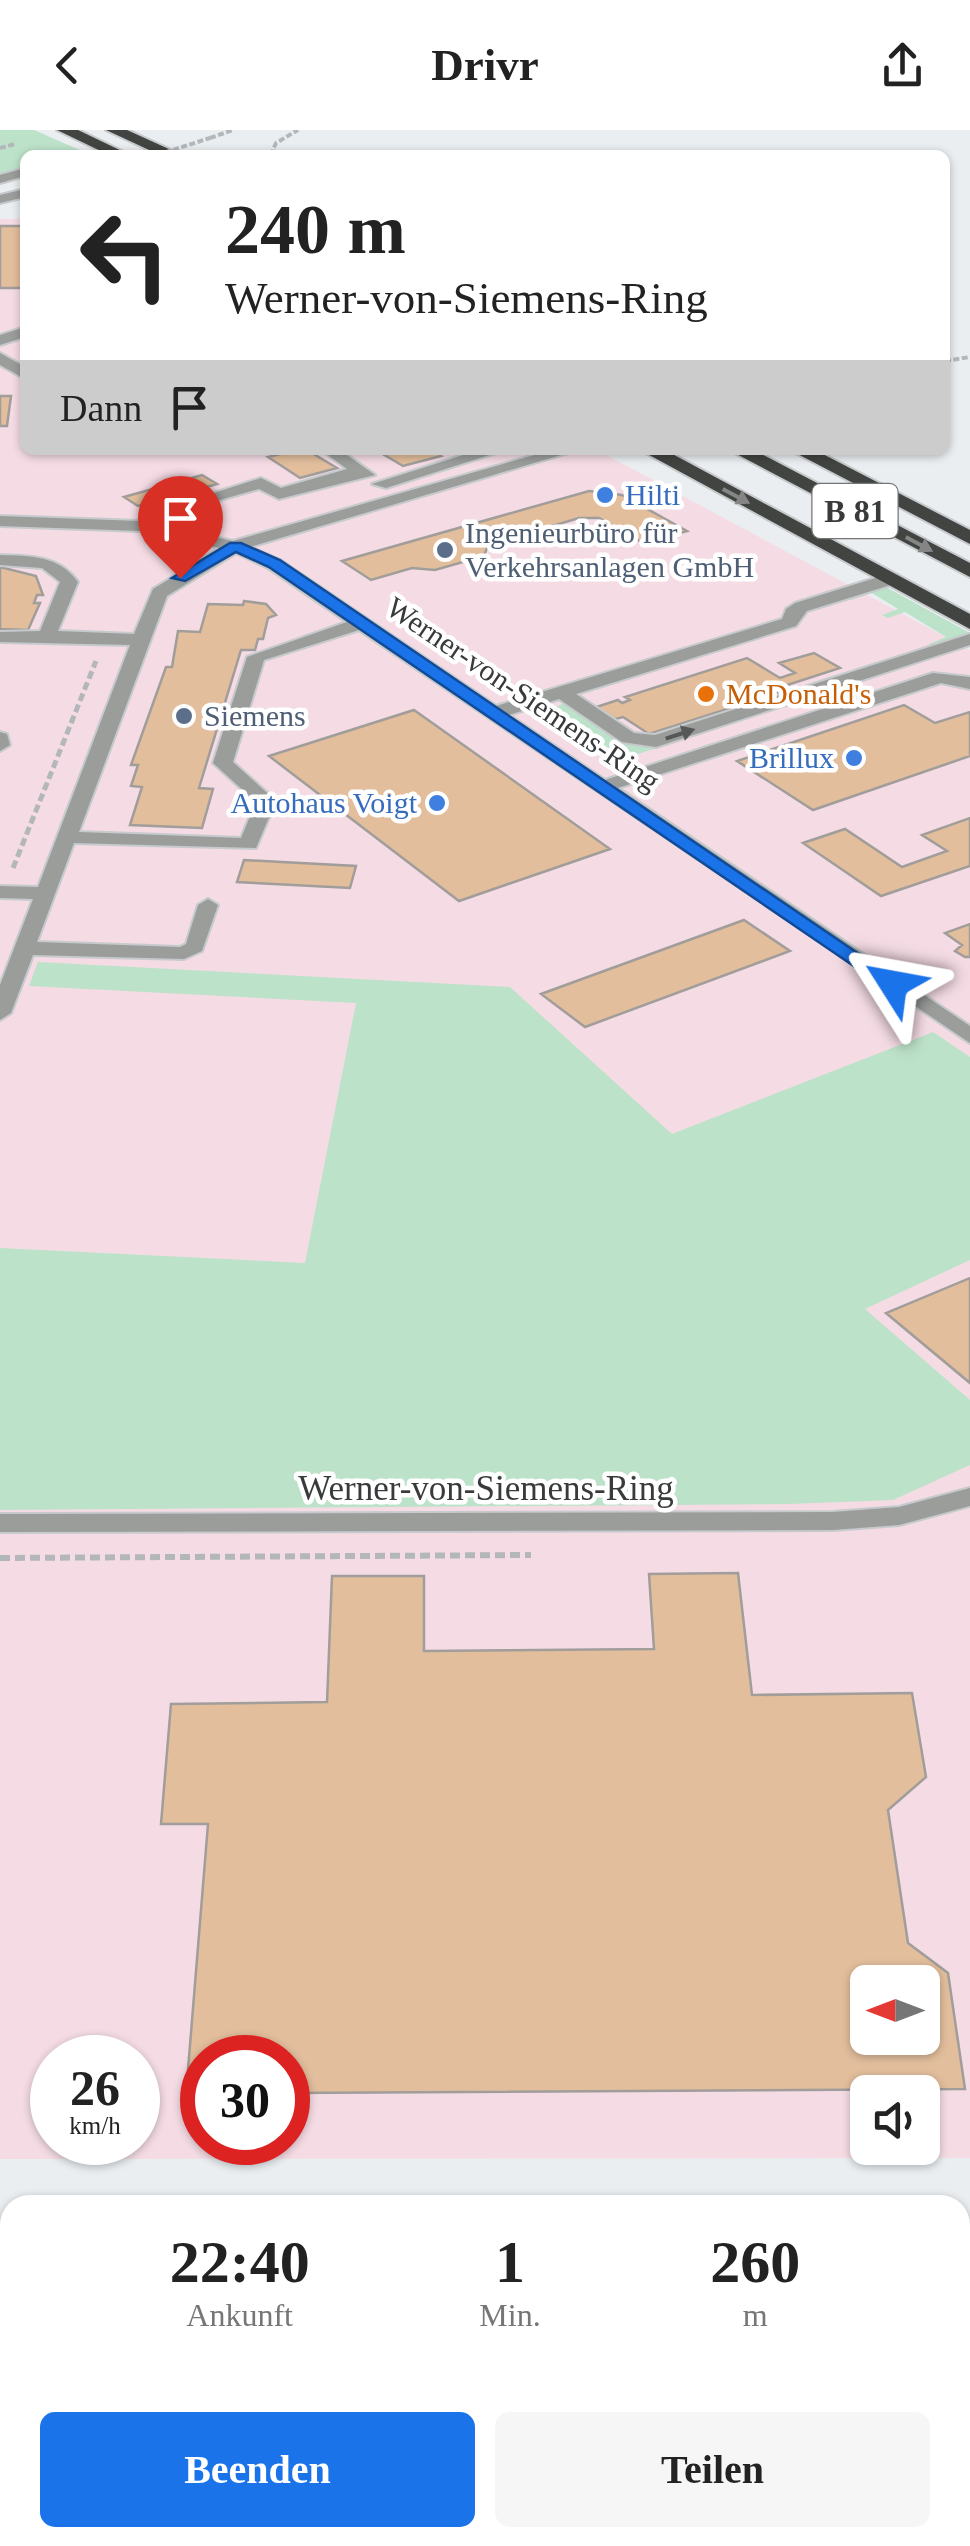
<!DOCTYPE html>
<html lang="de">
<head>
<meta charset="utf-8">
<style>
  :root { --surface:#fff; --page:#f6f6f6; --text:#222; --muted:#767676; --accent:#1a73e8 }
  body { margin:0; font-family:Georgia,serif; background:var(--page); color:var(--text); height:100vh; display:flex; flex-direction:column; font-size:38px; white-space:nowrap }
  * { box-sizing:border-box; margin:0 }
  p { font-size:32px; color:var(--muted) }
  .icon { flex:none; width:55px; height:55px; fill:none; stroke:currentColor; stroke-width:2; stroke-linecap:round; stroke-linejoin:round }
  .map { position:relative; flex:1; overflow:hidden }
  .panel { position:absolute; left:0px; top:2065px; width:970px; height:352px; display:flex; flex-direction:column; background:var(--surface); border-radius:30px 30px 0 0; box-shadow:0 2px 8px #0004 }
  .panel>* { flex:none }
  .banner { position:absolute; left:20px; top:20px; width:930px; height:305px; border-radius:15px; box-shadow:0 2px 8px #0004; background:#fff; color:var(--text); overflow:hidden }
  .needle { width:65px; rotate:270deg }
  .tools { position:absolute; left:850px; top:1835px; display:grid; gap:20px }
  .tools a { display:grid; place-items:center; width:90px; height:90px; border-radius:15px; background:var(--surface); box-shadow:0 2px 8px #0004; font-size:50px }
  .speed { position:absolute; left:30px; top:1905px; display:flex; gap:20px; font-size:50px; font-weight:700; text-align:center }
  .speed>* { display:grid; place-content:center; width:130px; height:130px; border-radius:50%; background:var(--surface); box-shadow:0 2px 8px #0004; line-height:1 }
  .speed small { font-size:25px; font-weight:400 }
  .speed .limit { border:15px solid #d22; background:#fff; color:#111 }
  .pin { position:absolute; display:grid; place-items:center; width:85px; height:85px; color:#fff; margin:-102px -42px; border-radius:50% 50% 50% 0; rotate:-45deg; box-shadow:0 0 10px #0007 }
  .pin .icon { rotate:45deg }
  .me { position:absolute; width:110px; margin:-55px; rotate:304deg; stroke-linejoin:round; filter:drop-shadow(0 0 8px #0008) }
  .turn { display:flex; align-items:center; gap:35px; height:210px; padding:0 40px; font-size:45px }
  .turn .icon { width:130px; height:130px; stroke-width:2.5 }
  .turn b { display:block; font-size:70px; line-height:85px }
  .then { display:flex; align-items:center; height:95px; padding:0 40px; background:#0003; gap:20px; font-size:38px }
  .eta { display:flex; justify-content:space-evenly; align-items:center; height:170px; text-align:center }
  .eta b { font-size:60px; font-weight:700; line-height:70px }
  .primary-button { display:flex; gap:20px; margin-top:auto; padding:20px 40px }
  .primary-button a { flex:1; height:115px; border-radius:15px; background:var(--accent); color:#fff; font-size:40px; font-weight:700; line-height:115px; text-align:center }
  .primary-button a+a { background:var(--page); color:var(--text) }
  header { display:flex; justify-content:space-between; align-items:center; height:130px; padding:0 40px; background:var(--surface); font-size:45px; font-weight:700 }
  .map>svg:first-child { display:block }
</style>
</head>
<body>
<header><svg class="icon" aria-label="back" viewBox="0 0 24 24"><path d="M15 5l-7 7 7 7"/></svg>Drivr<svg class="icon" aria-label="share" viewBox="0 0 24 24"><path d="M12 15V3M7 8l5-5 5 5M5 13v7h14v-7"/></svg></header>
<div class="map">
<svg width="970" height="2416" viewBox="0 0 970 2416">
  <rect width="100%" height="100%" fill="#eaeef1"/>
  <path fill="#f5dce4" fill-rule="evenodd" d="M0,89H25V320H597L970,520V2028L0,2029ZM868,1852H922V1908H868ZM52,1928H138V2012H52ZM202,1928H288V2012H202ZM868,1962H922V2018H868Z"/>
  <path fill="#bce2c9" d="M0,0H34L91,25H25V38L0,46Z
    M884,456L970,503V504L933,516L929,514L946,507L905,482L888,488L882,485L898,479L872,463L851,470L845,467Z
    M564,573L622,611L660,617L616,631L550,588V580Z
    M38,832L510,857L672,1004L933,902L970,927V1130L865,1179L970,1270V1335L893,1370L789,1374L0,1380V1118L305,1133L356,873L29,856Z"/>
  <path fill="#e2be9c" stroke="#a19d9a" stroke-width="2.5" fill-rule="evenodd" d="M0,96H25V158H0Z
    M0,266H11L7,296H0Z
    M296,320H307L337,338L300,348L268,327Z
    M376,320H431L441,326L403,336Z
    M202,345L217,354L138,376L124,367Z
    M589,361L622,365L687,401L643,413L599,388H579L488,415L484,426L435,440L412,438L371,450L342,431Z
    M0,437L36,446L43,465H37L34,473H40L28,500L0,499Z
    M244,471L266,474L276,485L268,488L263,509H258L255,520H241L199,658L213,659L202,698L130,695L142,657L131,656L138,635H131L166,537H172L178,501L200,502L208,474L243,475Z
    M814,523L840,538L781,557L787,560L649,604L623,587L612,590L593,578L618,570L622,573L630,570L625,567L747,528L780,548L795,543L779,533Z
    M904,575L935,593L970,582V626L813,680L737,631Z
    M414,580L610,719L459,771L269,626Z
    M970,688V736L881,766L803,713L845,699L902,737L947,721L922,705Z
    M244,730L356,736L350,758L237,752Z
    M744,790L790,821L585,897L541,864Z
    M970,794V827H965L955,821L962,815L945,803Z
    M970,1148V1253L886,1183Z
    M738,1443L752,1565L912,1563L926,1647L888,1680L908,1813L948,1843L965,1959L288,1963V1928H202V1963L186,1964L208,1694H161L171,1574L327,1572L332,1446H424V1521L654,1519L649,1444ZM868,1852H922V1908H868Z"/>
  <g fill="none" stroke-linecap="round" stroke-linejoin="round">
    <g stroke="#c6cacd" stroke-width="4">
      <path id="minor" d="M25,38V46L0,53V45Z
        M25,59V67L0,73V65Z
        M25,197V207L0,215V205Z
        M0,223L25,237V249L0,235Z
        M321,320H340L375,345L279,369L259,359L181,381L173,376L261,348L281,358L347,339Z
        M479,320H505L386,358L372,354Z
        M552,320H578L250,417L280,430L496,576L782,489L786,479L795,473L885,445H897V453L807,481L796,496L576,564L634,603L655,605L970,504V515L656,617L622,612L559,569L509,585L605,650L933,543L970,547V559L941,553L618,658L970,896V913L359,500L264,530L233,632L276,671L256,718L74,713L37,812L180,817L186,814L198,775L208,769L218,775L202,821L184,829L33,825L11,883L0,890V855L33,769L0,768V756L38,757L130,515L0,512V502L40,501L60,452L42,438L0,435V425C30,426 59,425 78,452L58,501L134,504L153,459L220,418L140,401L0,396V386L140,391L233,411ZM236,423L268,438L347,492L247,527L213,633L256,672L241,708L79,702L167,466Z
        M0,602L7,604L10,615L0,621Z
        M970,1358V1376L899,1395L833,1400L0,1402V1384L833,1382L899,1377Z
        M758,2408H794L795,2416H759Z"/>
    </g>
    <g stroke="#c6cacd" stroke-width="4">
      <path id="highway" d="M57,0H78L130,25H109Z
        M106,0H127L182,25H160Z
        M640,320H665L970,484V499Z
        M729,320H754L970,433V447Z
        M790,320H815L970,400V414Z"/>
    </g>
    <path stroke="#b3b7b9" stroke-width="4" stroke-dasharray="6 2.5" stroke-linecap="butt" d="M210,8L233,0
      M0,18L15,14
      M276,25L273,20L276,13L298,0
      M945,231L970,227"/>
    <path stroke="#b3b7b9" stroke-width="5" stroke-dasharray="8 4" stroke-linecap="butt" d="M13,738L96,531"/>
    <path stroke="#b3b7b9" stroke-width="6" stroke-dasharray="10 5" stroke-linecap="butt" d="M0,1428L531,1425"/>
    <use href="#minor" fill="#9b9d9b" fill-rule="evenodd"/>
    <use href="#highway" fill="#424441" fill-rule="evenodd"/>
    <path stroke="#b3b7b9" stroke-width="4" stroke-dasharray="6 2.5" stroke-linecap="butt" d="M157,25L210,8"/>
  </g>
  <defs><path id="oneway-solid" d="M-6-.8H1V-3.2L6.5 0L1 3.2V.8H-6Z" transform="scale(2.5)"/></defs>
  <g fill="#848584">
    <use href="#oneway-solid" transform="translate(736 366) rotate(28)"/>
    <use href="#oneway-solid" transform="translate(919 414) rotate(28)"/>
  </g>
  <use fill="#565858" href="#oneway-solid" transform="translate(680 604) rotate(-18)"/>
  <path fill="#1a73e8" stroke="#114b97" stroke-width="2.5" d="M230,413H241L280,430L903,854L900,858H886L269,437L236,422L185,451L172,448Z"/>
  <g fill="#3f7fe0" stroke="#fff" stroke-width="4">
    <circle cx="605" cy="365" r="10"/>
    <circle cx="854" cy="628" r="10"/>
    <circle cx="437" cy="673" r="10"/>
  </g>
  <g fill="#5c6f8a" stroke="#fff" stroke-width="4">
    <circle cx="445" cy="420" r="10"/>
    <circle cx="184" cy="586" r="10"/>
  </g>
  <circle fill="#e8710a" stroke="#fff" stroke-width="4" cx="706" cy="564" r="10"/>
  <g text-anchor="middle" stroke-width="9" stroke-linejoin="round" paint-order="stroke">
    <g font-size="30" fill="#366cbe" stroke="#fff" text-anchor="end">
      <text x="625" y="375" text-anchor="start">Hilti</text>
      <text x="834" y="638">Brillux</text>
      <text x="417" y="683">Autohaus Voigt</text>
    </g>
    <g font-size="30" fill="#4e5e75" stroke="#fff" text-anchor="start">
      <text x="465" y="413">Ingenieurbüro für<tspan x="465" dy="34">Verkehrsanlagen GmbH</tspan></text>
      <text x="204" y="596">Siemens</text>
    </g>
    <g font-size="30" fill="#383a3b" stroke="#fff">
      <text transform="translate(523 564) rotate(34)" y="10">Werner-von-Siemens-Ring</text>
    </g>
    <g font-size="30" fill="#c56008" stroke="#fff" text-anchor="start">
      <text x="726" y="574">McDonald's</text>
    </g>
    <rect fill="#fff" stroke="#747576" stroke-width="2.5" x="812.5" y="354" width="85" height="54" rx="8"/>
    <g font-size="32" font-weight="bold" fill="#383a3b">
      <text x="855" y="392">B 81</text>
    </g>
    <g font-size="35" fill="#383a3b" stroke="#fff">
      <text x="486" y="1370">Werner-von-Siemens-Ring</text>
    </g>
  </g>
</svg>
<div class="tools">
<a><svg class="needle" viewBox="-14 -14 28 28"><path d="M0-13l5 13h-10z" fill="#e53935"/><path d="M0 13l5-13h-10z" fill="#767676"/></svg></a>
<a><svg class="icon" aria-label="sound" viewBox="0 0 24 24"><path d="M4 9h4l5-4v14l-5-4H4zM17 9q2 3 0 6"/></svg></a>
</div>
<div class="speed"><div>26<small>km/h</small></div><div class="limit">30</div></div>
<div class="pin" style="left:180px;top:448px;background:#d93025"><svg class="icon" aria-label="arrive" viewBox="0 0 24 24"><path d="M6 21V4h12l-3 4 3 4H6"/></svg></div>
<svg class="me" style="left:893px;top:854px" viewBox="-20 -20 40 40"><path d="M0-17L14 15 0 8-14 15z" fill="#1a73e8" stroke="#fff" stroke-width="4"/></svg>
<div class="banner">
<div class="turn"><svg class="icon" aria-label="left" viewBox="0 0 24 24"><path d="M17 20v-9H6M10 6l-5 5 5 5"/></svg><div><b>240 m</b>Werner-von-Siemens-Ring</div></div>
<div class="then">Dann<svg class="icon" aria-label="arrive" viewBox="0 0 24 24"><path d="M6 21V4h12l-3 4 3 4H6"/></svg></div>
</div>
<section class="panel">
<div class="eta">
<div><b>22:40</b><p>Ankunft</p></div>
<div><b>1</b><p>Min.</p></div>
<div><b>260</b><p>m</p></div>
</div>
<div class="primary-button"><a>Beenden</a><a>Teilen</a></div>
</section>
</div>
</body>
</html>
